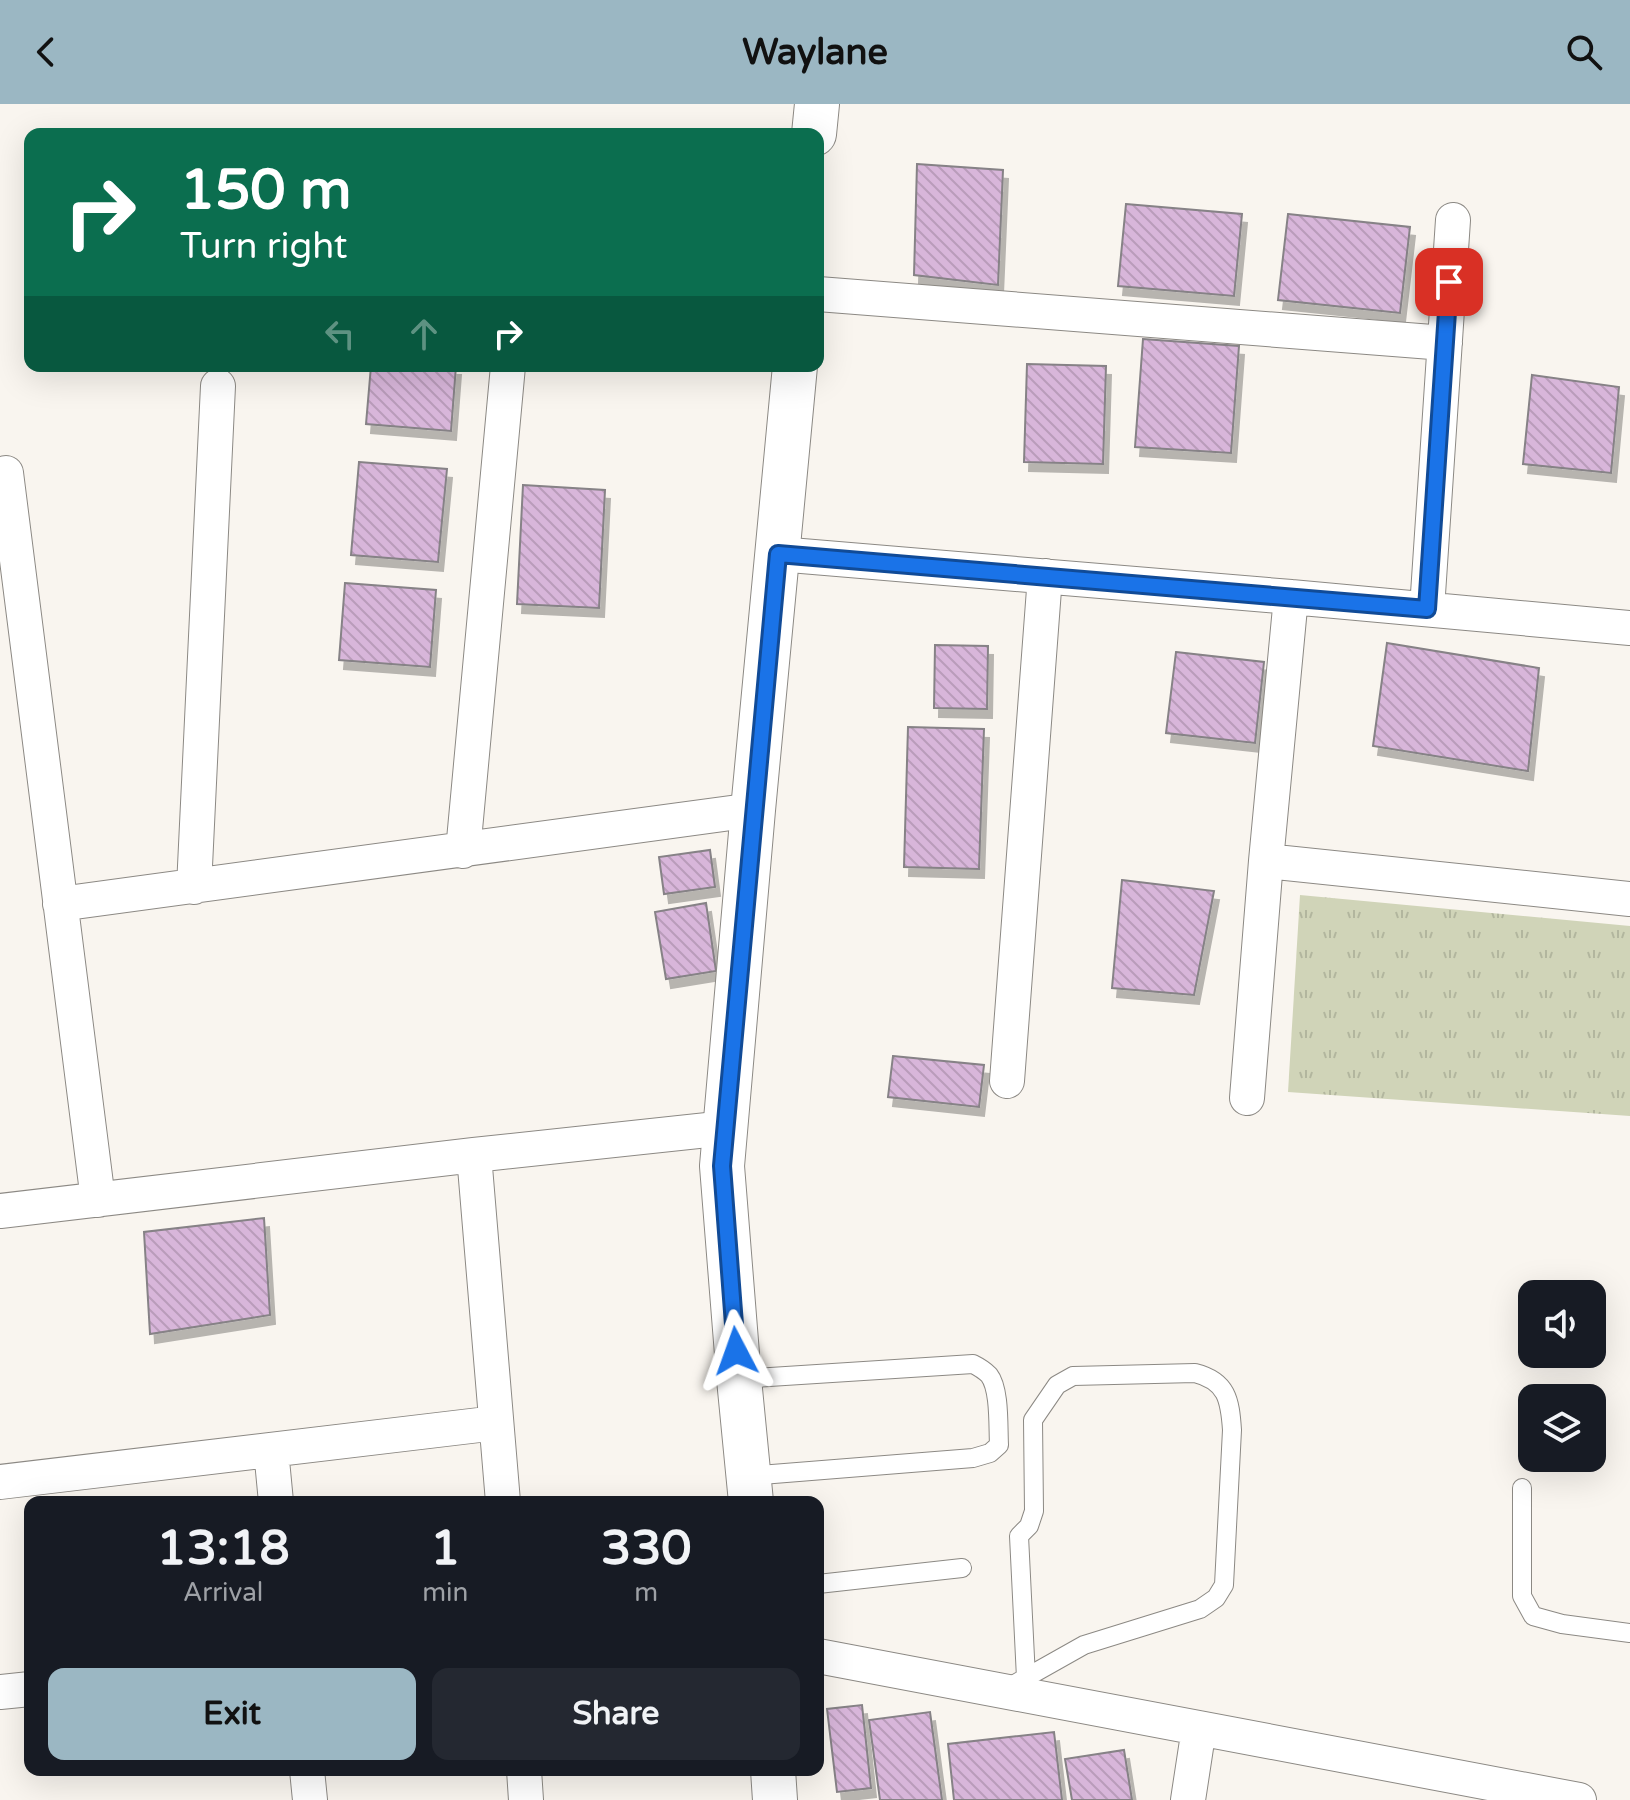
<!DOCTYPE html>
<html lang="en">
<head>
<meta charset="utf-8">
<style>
  :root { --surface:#171b24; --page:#242831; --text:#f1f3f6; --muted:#9ea1a6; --accent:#9bb7c3 }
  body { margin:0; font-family:"Varela Round",sans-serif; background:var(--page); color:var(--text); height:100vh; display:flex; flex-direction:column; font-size:30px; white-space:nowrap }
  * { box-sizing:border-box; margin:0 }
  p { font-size:26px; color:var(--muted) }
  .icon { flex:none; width:44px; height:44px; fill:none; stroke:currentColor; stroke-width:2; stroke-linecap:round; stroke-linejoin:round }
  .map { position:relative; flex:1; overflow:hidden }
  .drawer { position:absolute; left:24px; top:1392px; width:800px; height:280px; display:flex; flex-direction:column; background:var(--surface); border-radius:16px; box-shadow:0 8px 32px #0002 }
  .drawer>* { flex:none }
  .banner { position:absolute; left:24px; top:24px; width:800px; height:244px; border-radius:16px; box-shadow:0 8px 32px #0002; background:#0b6e4f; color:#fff; overflow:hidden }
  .fabs { position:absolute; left:1518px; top:1176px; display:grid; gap:16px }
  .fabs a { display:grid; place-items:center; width:88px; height:88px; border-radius:16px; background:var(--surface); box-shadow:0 8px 32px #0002; font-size:40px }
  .pin { position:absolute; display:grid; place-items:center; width:68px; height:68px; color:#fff; margin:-34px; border-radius:16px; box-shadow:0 4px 12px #0006 }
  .me { position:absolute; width:88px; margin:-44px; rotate:356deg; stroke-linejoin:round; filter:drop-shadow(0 0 6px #0008) }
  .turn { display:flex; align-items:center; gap:28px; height:168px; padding:0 24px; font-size:36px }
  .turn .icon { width:104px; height:104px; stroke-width:2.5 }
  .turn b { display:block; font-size:56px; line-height:68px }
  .lanes { display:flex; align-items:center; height:76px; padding:0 24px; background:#0003; justify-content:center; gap:40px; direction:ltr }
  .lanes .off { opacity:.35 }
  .eta { display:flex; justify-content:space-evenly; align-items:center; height:136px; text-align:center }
  .eta b { font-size:48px; font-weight:700; line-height:56px }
  .action { display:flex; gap:16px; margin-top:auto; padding:16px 24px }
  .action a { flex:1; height:92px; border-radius:16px; background:var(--accent); color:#111; font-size:32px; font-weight:700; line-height:92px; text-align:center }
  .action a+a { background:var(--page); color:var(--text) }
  header { display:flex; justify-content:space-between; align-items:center; height:104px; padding:0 24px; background:var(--accent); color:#111; font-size:36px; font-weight:700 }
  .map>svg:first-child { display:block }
</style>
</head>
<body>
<header><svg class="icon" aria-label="back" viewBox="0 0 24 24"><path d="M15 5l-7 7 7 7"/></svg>Waylane<svg class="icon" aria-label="search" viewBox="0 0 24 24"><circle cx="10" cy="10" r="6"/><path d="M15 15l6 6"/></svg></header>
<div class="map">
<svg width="1630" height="1696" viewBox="0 0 1630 1696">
  <defs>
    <pattern id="grass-tufts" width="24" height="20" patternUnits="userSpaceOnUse" patternTransform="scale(2)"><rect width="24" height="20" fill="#d0d4b8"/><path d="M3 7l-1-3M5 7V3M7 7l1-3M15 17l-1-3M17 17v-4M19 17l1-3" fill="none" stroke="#b2b69e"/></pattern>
    <pattern id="building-back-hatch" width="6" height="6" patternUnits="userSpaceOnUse" patternTransform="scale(2)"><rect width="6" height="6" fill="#d8b6da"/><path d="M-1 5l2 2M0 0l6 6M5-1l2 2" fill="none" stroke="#b99cba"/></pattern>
    <filter id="shadow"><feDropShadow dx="5" dy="9" stdDeviation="0" flood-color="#0004"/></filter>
  </defs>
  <rect width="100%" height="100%" fill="#f9f5ef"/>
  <path fill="url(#grass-tufts)" d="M1300,791L1630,822V1012L1288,988Z"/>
  <path fill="url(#building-back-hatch)" stroke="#868286" stroke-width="2" filter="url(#shadow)" d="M917,60L1003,66L998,181L914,171Z
    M1126,100L1242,110L1234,192L1118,182Z
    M1288,110L1410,123L1400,209L1278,196Z
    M1143,235L1239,242L1231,349L1135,343Z
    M1027,260L1106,262L1103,360L1024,358Z
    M371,262H456L451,327L366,320Z
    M1532,271L1619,283L1611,369L1523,360Z
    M359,358L447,365L438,458L351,451Z
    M523,381L605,386L599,504L517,500Z
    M345,479L436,486L430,563L339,556Z
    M1387,539L1539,564L1528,667L1373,642Z
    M935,541L988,542L987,605L934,604Z
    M1176,548L1264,558L1255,639L1166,629Z
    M908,623L984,625L979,765L904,763Z
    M710,746L715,783L664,790L659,753Z
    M1122,776L1214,787L1194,891L1112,884Z
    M706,799L716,867L666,875L655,808Z
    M893,952L984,961L979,1003L888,993Z
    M264,1114L270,1211L150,1230L144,1128Z
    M862,1601L871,1684L837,1688L827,1605Z
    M930,1608L942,1696H880L869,1616Z
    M1054,1628L1062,1696H954L948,1640Z
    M1124,1646L1132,1696H1072L1065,1655Z"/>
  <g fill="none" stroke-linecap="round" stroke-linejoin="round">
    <g stroke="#8c8984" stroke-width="20">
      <path id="lane" d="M739,1275L973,1260C979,1263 984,1266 989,1271C1000,1285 998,1322 999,1341L990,1349L973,1354L748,1372
        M1522,1384V1492L1533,1512L1562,1520L1630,1529
        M818,1480L962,1464
        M1004,1586L1084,1541L1200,1505L1216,1494L1224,1481L1232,1326C1230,1296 1227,1277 1195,1269L1073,1272L1057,1281L1033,1316L1034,1407L1029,1422L1019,1432L1026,1574"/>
    </g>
    <g stroke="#8c8984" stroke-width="36">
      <path id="street" d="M818,190L1445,239
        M6,369L98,1096
        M778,450L1291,493L1630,524
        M1291,493L1266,757L1630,795
        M1427,505L1453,116
        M463,747L508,262
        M194,783L218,282
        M60,800L753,706
        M1007,977L1045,472
        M1247,994L1266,757
        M474,1051L503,1398
        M0,1107L474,1051L726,1024
        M271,1346L276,1398
        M0,1378L496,1319
        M818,1552L1579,1696
        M0,1588L30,1585
        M307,1666L310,1696
        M524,1666L526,1696
        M1188,1696L1199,1624"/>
    </g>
    <g stroke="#8c8984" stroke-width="46">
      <path id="secondary" d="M814,30L817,0
        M751,1398L739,1275L722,1062L753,706L795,262
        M773,1666L775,1696"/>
    </g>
    <use href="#lane" stroke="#fff" stroke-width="18"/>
    <use href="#street" stroke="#fff" stroke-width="34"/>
    <use href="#secondary" stroke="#fff" stroke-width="44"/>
  </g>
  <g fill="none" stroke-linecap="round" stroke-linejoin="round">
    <g stroke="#114b97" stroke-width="20">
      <path id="route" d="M736,1247L722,1062L778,450L1427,505L1449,178"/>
    </g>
    <use href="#route" stroke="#1a73e8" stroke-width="14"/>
  </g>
</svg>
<div class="fabs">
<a><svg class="icon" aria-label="sound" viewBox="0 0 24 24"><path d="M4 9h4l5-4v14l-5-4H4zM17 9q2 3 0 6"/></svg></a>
<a><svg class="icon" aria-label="layers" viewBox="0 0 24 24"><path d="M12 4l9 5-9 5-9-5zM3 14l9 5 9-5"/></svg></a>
</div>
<div class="pin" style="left:1449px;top:178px;background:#d93025"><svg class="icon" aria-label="arrive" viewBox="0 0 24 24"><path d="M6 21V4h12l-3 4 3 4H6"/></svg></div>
<svg class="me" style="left:736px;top:1247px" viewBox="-20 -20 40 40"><path d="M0-17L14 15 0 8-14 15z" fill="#1a73e8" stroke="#fff" stroke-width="4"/></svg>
<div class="banner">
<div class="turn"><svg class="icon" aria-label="right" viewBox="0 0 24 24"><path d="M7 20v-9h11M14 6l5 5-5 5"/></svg><div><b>150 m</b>Turn right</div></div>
<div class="lanes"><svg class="icon off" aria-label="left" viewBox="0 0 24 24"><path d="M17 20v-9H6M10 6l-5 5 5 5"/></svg><svg class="icon off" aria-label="ahead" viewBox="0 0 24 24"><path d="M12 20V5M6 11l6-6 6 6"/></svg><svg class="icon" aria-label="right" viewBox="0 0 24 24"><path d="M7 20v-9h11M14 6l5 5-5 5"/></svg></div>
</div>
<section class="drawer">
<div class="eta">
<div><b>13:18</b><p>Arrival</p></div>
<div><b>1</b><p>min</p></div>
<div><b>330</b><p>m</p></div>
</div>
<div class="action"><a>Exit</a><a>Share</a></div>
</section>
</div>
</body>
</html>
